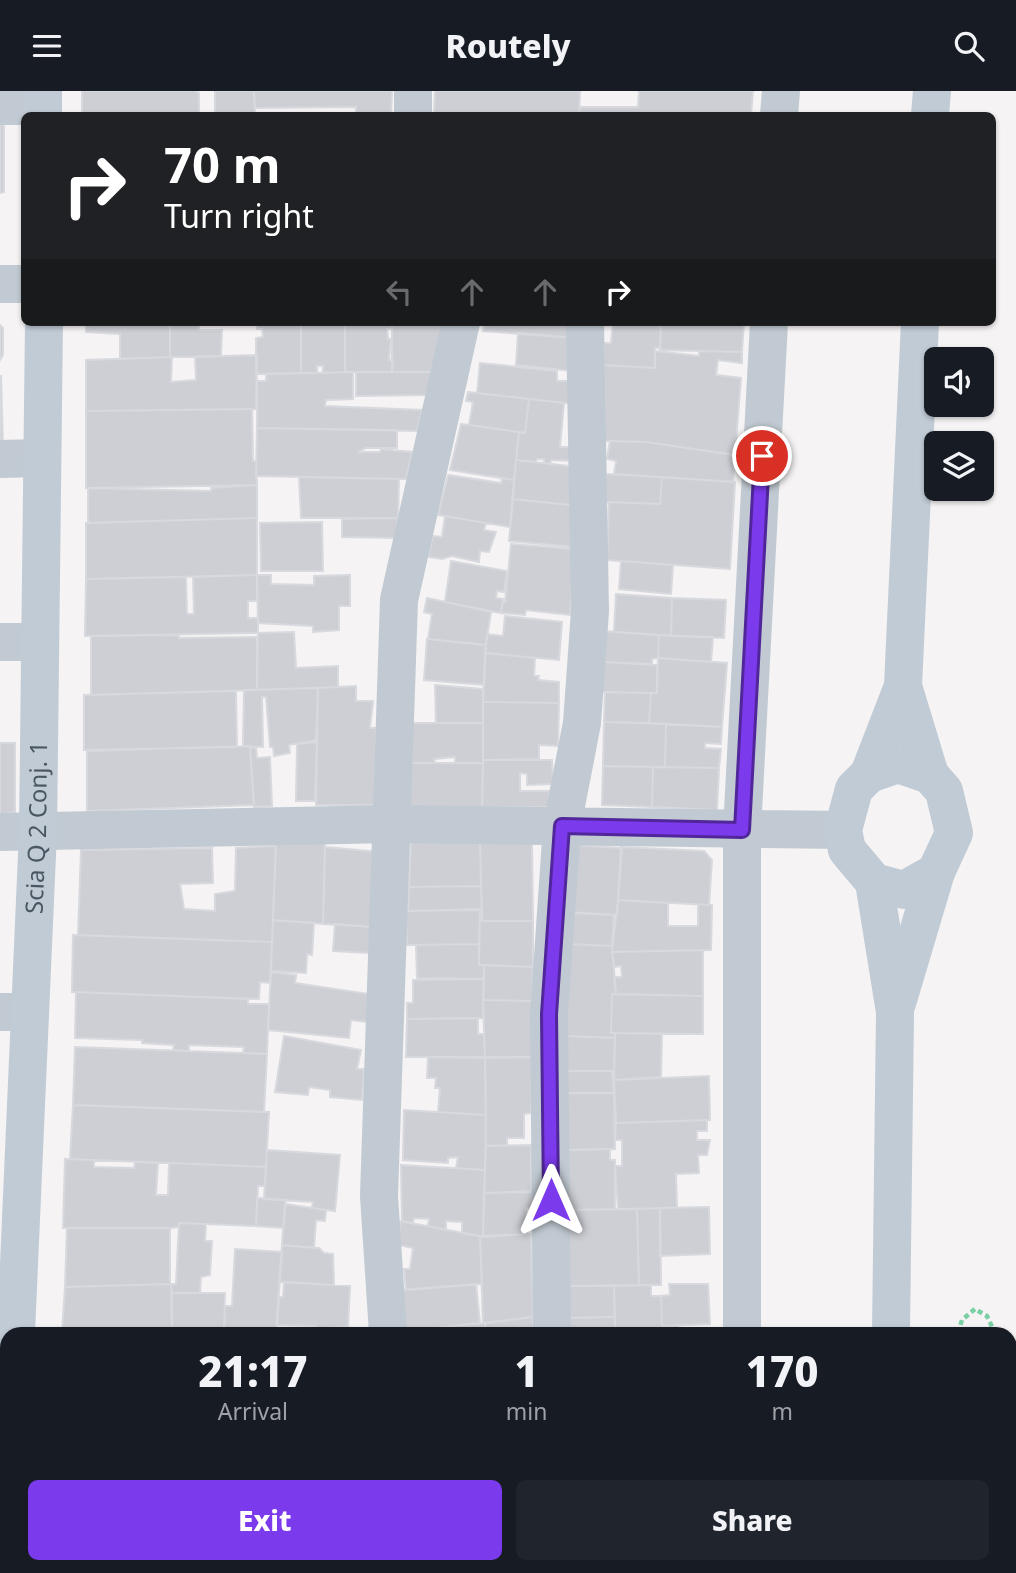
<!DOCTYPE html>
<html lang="en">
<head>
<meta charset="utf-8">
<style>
  :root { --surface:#171b24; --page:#20242c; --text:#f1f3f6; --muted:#9ea1a6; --accent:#7c3aed }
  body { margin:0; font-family:"Noto Sans",sans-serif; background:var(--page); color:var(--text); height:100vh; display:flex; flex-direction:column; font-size:26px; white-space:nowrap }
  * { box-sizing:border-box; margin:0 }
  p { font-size:23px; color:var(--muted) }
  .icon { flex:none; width:38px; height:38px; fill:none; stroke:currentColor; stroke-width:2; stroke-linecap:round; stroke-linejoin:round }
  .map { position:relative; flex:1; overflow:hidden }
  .sheet { position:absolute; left:0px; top:1236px; width:1017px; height:247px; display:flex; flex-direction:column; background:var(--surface); border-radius:21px 21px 0 0; box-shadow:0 2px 5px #0004 }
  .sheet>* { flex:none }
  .hud { position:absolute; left:21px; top:21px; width:975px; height:214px; border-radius:10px; box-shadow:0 2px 5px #0004; background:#202124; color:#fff; overflow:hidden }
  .tools { position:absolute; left:924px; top:256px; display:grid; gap:14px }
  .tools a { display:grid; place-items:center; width:70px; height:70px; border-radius:10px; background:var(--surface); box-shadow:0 2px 5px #0004; font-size:35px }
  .pin { position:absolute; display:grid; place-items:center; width:60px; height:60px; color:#fff; margin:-30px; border:4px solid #fff; border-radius:50%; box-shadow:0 2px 7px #0007 }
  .me { position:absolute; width:77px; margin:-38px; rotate:0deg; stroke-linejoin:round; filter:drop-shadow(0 0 5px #0008) }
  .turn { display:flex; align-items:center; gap:24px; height:147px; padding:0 28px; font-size:32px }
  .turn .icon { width:91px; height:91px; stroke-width:2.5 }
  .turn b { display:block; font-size:49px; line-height:60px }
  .lanes { display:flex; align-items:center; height:66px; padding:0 28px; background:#0003; justify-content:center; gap:35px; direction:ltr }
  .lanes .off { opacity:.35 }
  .eta { display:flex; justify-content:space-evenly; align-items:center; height:119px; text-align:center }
  .eta b { font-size:42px; font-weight:800; line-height:49px }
  .action { display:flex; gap:14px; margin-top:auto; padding:14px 28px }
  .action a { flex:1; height:80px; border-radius:10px; background:var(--accent); color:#fff; font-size:28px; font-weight:800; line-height:80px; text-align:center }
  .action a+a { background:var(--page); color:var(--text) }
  header { display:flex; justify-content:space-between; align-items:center; height:91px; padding:0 28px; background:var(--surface); font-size:32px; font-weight:800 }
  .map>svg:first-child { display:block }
</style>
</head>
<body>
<header><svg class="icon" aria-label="menu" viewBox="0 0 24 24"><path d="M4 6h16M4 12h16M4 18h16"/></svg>Routely<svg class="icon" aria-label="search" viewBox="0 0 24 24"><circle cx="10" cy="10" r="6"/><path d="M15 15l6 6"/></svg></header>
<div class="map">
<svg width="1016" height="1482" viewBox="0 0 1016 1482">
  <rect width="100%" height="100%" fill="#f5f3f3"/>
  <path fill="#cdcfd5" stroke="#d7d9de" stroke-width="2" d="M82,0H195L199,2V24H82Z
    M215,0H254L255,24H215Z
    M254,0H392L391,24H356V16L255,17Z
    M435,0H580L579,24H434Z
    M639,0H753L751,24H579L580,16H638Z
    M0,32L4,35V101L0,102Z
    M86,231H170V266L120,268V243L86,241Z
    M170,231H199V239H222L221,265L170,266Z
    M257,231H301V282L256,283V247L263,246L262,238H257Z
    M301,231H345V281L323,282V275H317V282H301Z
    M345,231H392V238H387L388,248H391L389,269H393L392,281H345Z
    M392,231H446L441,281H392Z
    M485,231H574L573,247L483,240Z
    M613,231H661L660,257H655V277L604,274V252H611Z
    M661,231H744L742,261L660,259Z
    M0,234L3,237V264L0,269Z
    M518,242L573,247L572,280L516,274Z
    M655,260L699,265V260L742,261V272L718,269L716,284L741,287L735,364L646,351L605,350L604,274L655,277Z
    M257,264L256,318L86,320V269L172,266L171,291L196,289L195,266Z
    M480,272L557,280V290H574L573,313L477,302Z
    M353,281V308L326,309L325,315L422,319L417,340L257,337V290H266V283Z
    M356,281H432L429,304L356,305Z
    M1,285L3,355H0V285Z
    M468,301L529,308L525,342L469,334L473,311L466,310Z
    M529,308L564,312L560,356H574L575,370L551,369L550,373L544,372V368H537L536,371L516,369L519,341L525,342Z
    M252,318L253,370H256L257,394L86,397V320Z
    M461,333L519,341L514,389L450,379Z
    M257,337L397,339V357H366L358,361H380L381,358L412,361L406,388L256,385Z
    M610,350L646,351L735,364L733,391L614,383L616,370L607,368Z
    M516,369L577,376L579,415L513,408Z
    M606,383L662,386L660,413L605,411Z
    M448,384L501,392L502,387L514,389L510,436L438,424Z
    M299,386L399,388L398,427H301Z
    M662,386L735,391L730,478L607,469L609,411L660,413Z
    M257,394V427L88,432V397L211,400V397Z
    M513,408L579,415L574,456L509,450Z
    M445,425L486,432L484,439L496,441L489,461L480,460L479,471L452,465L442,468L428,466L433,445L442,446Z
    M257,427V484L86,488V432Z
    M398,427L395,447L342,446V428Z
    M322,431L323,480H261L260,432Z
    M511,453L574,458L570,524L526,519L525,524L501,522L503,511H505Z
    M451,470L507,480L504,501L497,500L496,507L503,508L501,522L445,511Z
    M621,470L673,474L671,503L619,498Z
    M257,484H271V493L314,494V485L350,484V515H339V539L313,541V535L258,532Z
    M257,484V510H248V527H258V542L85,545L86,488L186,486L187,523H194L193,486Z
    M616,503L672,507L671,545L614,541Z
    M427,507L491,521L486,554L428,548L432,523L424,521Z
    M672,507L726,509L724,547L671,545Z
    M505,525L562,531L559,569L485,562L487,543L503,545Z
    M603,540L659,544L658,567L652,568V573L602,571Z
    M294,541L296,577L338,575V596L257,599L258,542Z
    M179,544V547L257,546V599L91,604V545Z
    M659,544L713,546L711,571L658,567Z
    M427,548L486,554L484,594L424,589Z
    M485,562L535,567L534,585H539L538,589L559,591V612L483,611Z
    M658,567L727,572L722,636L649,632L651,602H657Z
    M603,571L657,574V602L602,601Z
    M435,594L483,598V632H436Z
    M356,595V610H373L370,637H376L375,714H316L318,597Z
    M318,597L316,649L289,654L290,662L274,665L273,656H270L266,606H262L263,656L243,655L244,599Z
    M236,600L237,656L84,659V604Z
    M605,601L651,602L649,632L604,631Z
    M483,611L559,612L558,655L539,654V668L483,669Z
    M604,631L666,633L665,676L603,675Z
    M412,632H483V672H455V666L434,668L435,672H408Z
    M666,633L722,636L721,653L705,652V657L721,658L719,677L665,676Z
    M317,651L315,710H296L297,653Z
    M0,652H15V721L3,723H0Z
    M250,655L254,714L87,720V660Z
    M256,656L257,667L270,666L272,715L254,716L250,657Z
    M483,669H552L553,693L527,694V683L520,682V700H549V716H482Z
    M408,672H483L482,719L415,718L409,714Z
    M603,675L653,676L652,716L602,714Z
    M653,676L719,677L717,719L652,716Z
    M480,750L481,795L409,796L411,751Z
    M480,750L532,751L533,830H482Z
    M276,751H325L323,833L273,829Z
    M571,754L622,757L617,824L572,822Z
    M276,755L272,851L78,844L81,759L212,757L213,792L180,793L184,818L215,820V803L235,800L236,757Z
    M325,756L379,761L374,836L323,833Z
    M621,756L704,760L712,769L709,814L618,809Z
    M481,795L482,818L408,820L409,796Z
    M618,809L668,812V835H698V814H712L711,859L612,861Z
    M482,818V830H533V876L479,874L480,819Z
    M480,819L479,853L407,854L406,820Z
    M569,821L614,824L612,855L569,853Z
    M273,829L314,832L312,864L307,863L306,882L271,880Z
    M335,833L371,836L370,862L333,860Z
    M73,844L272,851L270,892L260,891L259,908L72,901Z
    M479,853V874H484V888L417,887L416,854Z
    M566,853L612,855L616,903H612L611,942H615V947L567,945Z
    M703,859V905L616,903L614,886H622L621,875L614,876L612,861Z
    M484,874L533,876L532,910L483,909Z
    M271,881L296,884L295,892L369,903L367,931L351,929L349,947L268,939Z
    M484,888L483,927L407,928V912H413V889Z
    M76,901L248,908V913H269L267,963L243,962L244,956L189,954V960L173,959L174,954L142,952V949L75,947Z
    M612,903L703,905V943L611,942Z
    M483,909L532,910V966H485Z
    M478,927V943H484L485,966H406L407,928Z
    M615,942L662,943L661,986L614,989Z
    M284,945L361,959L357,978H364L362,1009L330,1006V999L309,996L308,1004L275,1001Z
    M567,945L615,947L614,980H567Z
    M75,956L267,963L264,1021L73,1014Z
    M428,966L485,967L486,1024L438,1021L440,997H435L436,987H427Z
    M532,966L531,1022L524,1023V1047H507V1054L486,1055L485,967Z
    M564,980H612L614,1002H564Z
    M709,985L710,1029L616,1032L614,989Z
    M566,1002H614L615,1058L566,1059Z
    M73,1014L269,1021L266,1076L70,1068Z
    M404,1019L486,1024L485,1079L456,1077L458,1066L448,1067V1072L403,1069Z
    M707,1029V1040H697V1049H710L707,1064H698L699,1082L676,1083L677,1117L618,1118L615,1075H622V1049H615L616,1032Z
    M531,1054V1100L484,1102L486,1055Z
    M610,1058V1069H615V1118L566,1119V1059Z
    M267,1059L340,1064L335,1120L312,1117L313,1111L264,1108Z
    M65,1068L94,1069V1076L134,1077L135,1071L158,1072L156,1104H168L169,1072L266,1076L265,1095H258L256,1135L179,1132V1136L170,1137H63Z
    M401,1074L485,1079L483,1146L462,1142V1131L446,1130V1139L428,1135L429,1128L414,1127L413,1132L402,1130Z
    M533,1101L534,1117H526L527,1143L483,1146L484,1102Z
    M257,1107L286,1109L283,1137L256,1135Z
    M285,1113L326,1119L325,1130L316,1129L314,1157L282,1154Z
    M709,1116L710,1163L660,1165V1117Z
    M660,1117L661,1194H639L637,1118Z
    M637,1118L639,1194L568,1195L566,1119Z
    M400,1130L480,1145L482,1193L406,1199L404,1178H410L413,1157L399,1154Z
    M179,1132L206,1133L205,1150H212L210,1184L201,1186L200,1202H172L171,1193H176Z
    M67,1137H170V1193L65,1196Z
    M531,1143L533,1226L483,1232L480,1145Z
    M282,1154L319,1157L324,1162L333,1163L334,1194L279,1191Z
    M235,1158L282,1161L276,1240L224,1242L225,1215H232Z
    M284,1191L350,1195L348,1235L316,1238V1235L277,1234L279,1206H283Z
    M171,1193L172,1242H62L65,1196Z
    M476,1193L480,1232L405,1240L402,1199Z
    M669,1193H708L710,1233L662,1235L661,1205L670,1204Z
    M651,1194V1205H661L662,1235L678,1234V1242H615L614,1195Z
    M565,1195H614L615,1226L565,1227Z
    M172,1202H225L224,1242H172Z
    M533,1226V1242H486L485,1232Z
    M615,1226V1242H565V1227Z
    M485,1232L486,1242L400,1241L410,1239Z
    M66,1475H256V1482H66Z"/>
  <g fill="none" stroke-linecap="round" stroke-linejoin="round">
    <path stroke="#7ad0a6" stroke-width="4.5" stroke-dasharray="5 3.5" stroke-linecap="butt" d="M958,1242L962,1229L975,1218L987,1225L995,1242
      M1010,1271L1016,1284
      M1010,1304H1016
      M1010,1443L1016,1444"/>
    <path stroke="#c1cad2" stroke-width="38" d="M413,0V24
      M0,15H43
      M779,24L781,0
      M0,193H24
      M0,368L41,367
      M0,551H40
      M0,741L392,733L843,739
      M0,921H29
      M388,1242L379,1105L399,509L461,231
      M552,1242L549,923L562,735L582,632L590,520L585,231
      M742,1242V739L769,231
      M0,1268H7
      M0,1443H7
      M400,1482L402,1475
      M492,1482L531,1475
      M741,1482V1475"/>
    <g stroke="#c1cbd6" stroke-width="38">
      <path d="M43,0V24"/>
      <path d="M930,24L932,0"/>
      <path d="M903,595L930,684"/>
      <path d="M898,673L930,684L944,700L954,742L936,781L904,799L874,791L847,759L843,739L854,698L869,683Z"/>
      <path d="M869,683L903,595L920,231"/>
      <path d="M874,791L895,921L891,1242"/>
      <path d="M897,912L936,781"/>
      <path id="s1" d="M16,1242L38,741L44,231"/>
      <path d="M14,1475V1482"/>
      <path d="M890,1475V1482"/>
    </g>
  </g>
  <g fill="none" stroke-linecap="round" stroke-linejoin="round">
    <g stroke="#51269a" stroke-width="18">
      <path id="route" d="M551,1109L549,923L562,735L742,739L762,365"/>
    </g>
    <use href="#route" stroke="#7c3aed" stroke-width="12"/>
  </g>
  <g text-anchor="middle" stroke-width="7" stroke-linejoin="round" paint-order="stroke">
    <g font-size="24" fill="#4a5661" stroke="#fff">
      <text dy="8" stroke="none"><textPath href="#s1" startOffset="506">Scia Q 2 Conj. 1</textPath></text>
    </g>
  </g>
</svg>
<div class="tools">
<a><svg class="icon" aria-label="sound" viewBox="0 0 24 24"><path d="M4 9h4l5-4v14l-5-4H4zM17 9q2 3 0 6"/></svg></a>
<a><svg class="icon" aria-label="layers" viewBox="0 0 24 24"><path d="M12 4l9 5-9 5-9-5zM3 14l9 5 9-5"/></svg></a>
</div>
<div class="pin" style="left:762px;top:365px;background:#d93025"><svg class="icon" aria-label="arrive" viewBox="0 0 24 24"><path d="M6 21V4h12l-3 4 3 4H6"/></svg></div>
<svg class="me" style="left:551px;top:1109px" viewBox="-20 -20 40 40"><path d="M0-17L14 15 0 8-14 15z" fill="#7c3aed" stroke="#fff" stroke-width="4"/></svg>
<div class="hud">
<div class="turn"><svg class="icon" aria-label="right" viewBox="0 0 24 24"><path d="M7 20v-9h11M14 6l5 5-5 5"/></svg><div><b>70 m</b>Turn right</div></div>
<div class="lanes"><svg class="icon off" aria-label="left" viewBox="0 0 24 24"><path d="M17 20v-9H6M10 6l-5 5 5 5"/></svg><svg class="icon off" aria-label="ahead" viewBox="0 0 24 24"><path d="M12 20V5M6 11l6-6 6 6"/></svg><svg class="icon off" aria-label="ahead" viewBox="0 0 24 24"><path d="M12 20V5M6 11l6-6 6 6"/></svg><svg class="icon" aria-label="right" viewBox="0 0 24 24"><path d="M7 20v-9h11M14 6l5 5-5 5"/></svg></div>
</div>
<section class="sheet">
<div class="eta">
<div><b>21:17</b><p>Arrival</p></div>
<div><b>1</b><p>min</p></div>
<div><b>170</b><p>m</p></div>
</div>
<div class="action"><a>Exit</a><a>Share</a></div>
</section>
</div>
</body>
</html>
